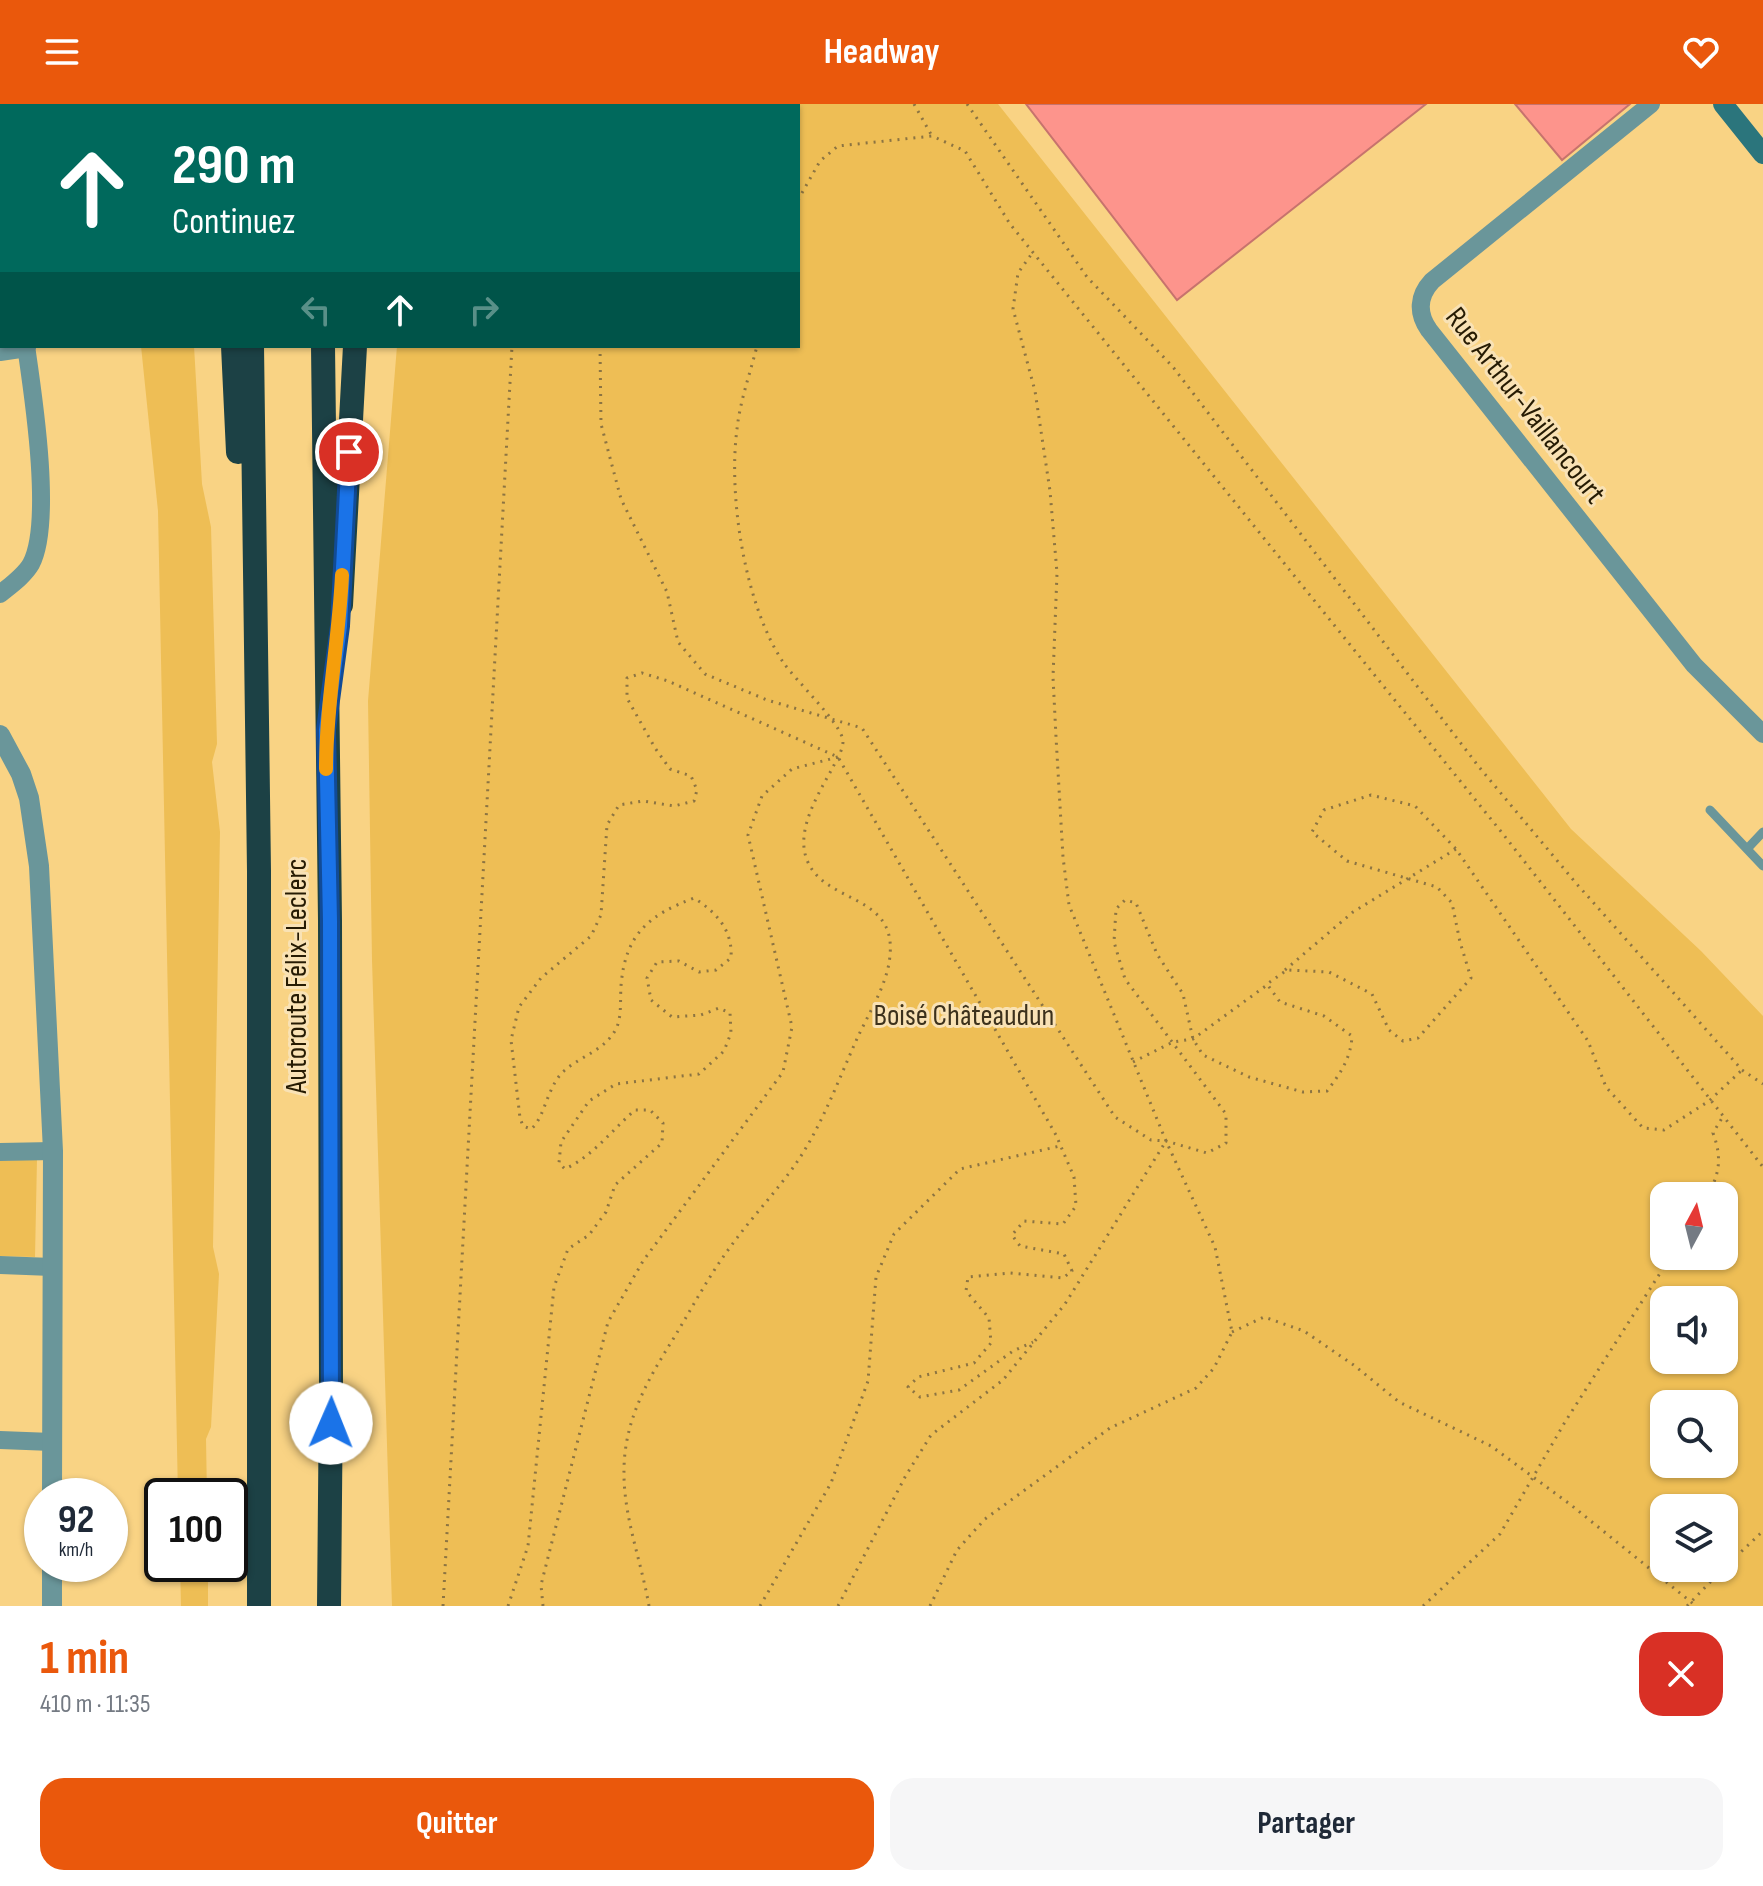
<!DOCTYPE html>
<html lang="fr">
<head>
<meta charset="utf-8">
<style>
  :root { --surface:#fff; --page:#f6f6f7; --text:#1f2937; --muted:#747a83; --accent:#ea580c }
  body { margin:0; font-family:"Sofia Sans Condensed",sans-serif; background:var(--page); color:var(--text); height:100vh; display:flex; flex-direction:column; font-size:30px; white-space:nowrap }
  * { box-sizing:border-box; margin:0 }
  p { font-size:26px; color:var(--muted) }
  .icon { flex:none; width:44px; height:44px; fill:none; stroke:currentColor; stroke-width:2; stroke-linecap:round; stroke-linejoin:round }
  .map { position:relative; height:1502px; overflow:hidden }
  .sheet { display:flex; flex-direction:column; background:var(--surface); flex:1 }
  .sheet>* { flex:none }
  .banner { position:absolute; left:0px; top:0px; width:800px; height:244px; box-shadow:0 2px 6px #0004; background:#00695c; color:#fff; overflow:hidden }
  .needle { width:52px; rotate:7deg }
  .buttons { position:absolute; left:1650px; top:1078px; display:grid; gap:16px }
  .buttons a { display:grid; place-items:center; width:88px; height:88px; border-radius:16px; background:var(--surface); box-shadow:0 2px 6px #0004; font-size:40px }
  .speed { position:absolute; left:24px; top:1374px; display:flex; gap:16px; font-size:40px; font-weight:700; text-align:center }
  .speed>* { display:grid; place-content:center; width:104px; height:104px; border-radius:50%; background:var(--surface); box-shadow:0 2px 6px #0004; line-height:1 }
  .speed small { font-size:20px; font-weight:400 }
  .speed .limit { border:4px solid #111; border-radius:12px; background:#fff; color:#111 }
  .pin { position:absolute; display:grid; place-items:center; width:68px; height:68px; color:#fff; margin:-34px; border:4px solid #fff; border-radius:50%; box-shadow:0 2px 8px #0007 }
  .me { position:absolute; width:88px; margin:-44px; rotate:1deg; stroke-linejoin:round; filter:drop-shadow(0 0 6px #0008) }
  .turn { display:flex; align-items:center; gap:28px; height:168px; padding:0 40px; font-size:36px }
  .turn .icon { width:104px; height:104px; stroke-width:2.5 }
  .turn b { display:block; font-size:56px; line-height:68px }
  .lanes { display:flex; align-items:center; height:76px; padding:0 40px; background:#0003; justify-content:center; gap:40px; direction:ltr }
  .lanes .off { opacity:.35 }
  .round { display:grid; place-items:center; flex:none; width:84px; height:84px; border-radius:24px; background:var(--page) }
  .summary { display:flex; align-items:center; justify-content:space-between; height:136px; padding:0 40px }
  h1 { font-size:48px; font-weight:700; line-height:60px; color:var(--accent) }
  .button { display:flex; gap:16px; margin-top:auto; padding:16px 40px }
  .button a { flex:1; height:92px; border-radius:24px; background:var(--accent); color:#fff; font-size:32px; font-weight:700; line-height:92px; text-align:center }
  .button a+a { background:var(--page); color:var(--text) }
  header { display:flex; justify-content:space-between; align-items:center; height:104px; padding:0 40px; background:var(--accent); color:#fff; font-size:36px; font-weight:700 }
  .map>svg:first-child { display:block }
</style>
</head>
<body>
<header><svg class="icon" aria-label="menu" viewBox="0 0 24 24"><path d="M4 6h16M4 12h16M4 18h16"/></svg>Headway<svg class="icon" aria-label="heart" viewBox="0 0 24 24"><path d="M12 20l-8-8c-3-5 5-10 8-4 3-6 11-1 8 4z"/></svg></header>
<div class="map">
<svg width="1763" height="1502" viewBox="0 0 1763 1502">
  <rect width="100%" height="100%" fill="#f9d384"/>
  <path fill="#eebe55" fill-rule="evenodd" d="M426,0H998L1571,725L1701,847L1763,912V1502H392L372,856L368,597L397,242H798V2H426ZM1724,1092V1152H1664V1092ZM1724,1196V1256H1664V1196ZM1724,1300V1360H1664V1300ZM1724,1404V1464H1664V1404Z
    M141,242H194L202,380L211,423L217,640L212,658L220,728L213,1143L219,1170L211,1323L206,1335L207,1392H178L158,407Z
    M37,1055L35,1153L0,1152V1057Z
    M180,1460H208V1502H181Z"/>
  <path fill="#fd948c" stroke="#c7736d" stroke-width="2" d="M1026,0H1426L1177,196Z
    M1515,0H1630L1562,56Z"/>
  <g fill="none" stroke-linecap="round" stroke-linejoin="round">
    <path stroke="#8c7442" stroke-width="3" stroke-dasharray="2 6" stroke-linecap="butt" d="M601,0V2
      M914,0L932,32
      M967,0L1087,173L1173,263L1479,663L1575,778L1742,966L1763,980
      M524,2L525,0
      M713,2L714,0
      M798,96L820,57L838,42L932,32L965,47L1010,120L1503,730L1763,1063
      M600,242L601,320L621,395L667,488L678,538L705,570L767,596L862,624L1115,1013L1151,1036L1166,1037L1207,1049L1226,1039V1010L1125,875L1114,838L1116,805L1125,796L1136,799L1157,850L1183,890L1193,935L1203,951L1249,973L1303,988L1327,987C1340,970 1351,954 1352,932L1324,912L1280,898L1267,880L1287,866L1329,868L1372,890L1389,926L1403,937L1418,934L1471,874L1460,838L1452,799L1437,783L1347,757L1312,728L1324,706L1371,691L1415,702L1456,745L1588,937L1606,983L1643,1024L1664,1026L1709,997L1742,966
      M1285,866L1353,808L1456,745
      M1133,958L1173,938L1193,935L1267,881
      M1707,1092C1720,1070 1722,1053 1713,1029L1722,1014
      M1232,1228L1264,1213L1304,1227L1355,1262L1399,1298L1491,1342L1571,1401L1696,1502
      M1724,1464L1763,1427
      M443,1502L512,242
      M508,1502L528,1442L554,1183L568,1145L589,1131L606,1108L615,1081L662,1039L663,1019L650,1006H635C612,1026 593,1052 565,1065L559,1059L561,1038L589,997L616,980L699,970L724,947L731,929L730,909L719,904L701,911L672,913L651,896L647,874L657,858L679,857L699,868L716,866L731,854C733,826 716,808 694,794C649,811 625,830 621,882C620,895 622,913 616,925C604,947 582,951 564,967C547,982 545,1014 531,1025L523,1022L520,1014L511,936L519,903L541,874L591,832L601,811L607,721L619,701L643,697L674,702L694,697L697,686L691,672L670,665L655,644L627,594V574L642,569L668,577L838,653L1056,1031L1074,1073L1076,1102L1063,1120L1024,1117L1012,1131L1020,1142L1064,1150L1072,1167L1063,1174L1010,1169L968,1173L966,1187L989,1214L991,1239L974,1259L918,1273L908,1283L920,1293L959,1286L1013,1247L1033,1238
      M543,1502L541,1481L608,1218L643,1157L783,968L792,923L748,731L762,692L792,665L838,653
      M649,1502C640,1450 619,1403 625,1349C630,1305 652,1269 675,1232C693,1202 710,1170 731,1142C752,1113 777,1087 797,1058C822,1021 838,977 856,937C868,910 888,880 890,851C896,789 824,800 807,756C795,726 819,689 833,663C837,655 843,646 843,637C842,620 795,576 783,558C745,501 728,393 737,325C740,297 750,270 757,242
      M760,1502L831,1379L868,1277L876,1173L894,1130L960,1065L1060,1042
      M838,1502L905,1373L931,1331L1003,1276L1065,1200L1166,1037
      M930,1502L957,1446L985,1415L1110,1324L1196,1284L1214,1264L1232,1228L1215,1143L1166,1037L1069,801L1063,753L1056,633L1053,573L1057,469L1050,387L1035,287L1013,205L1018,169L1033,148
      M1423,1502L1500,1430L1565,1318L1671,1152
      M1687,1502L1723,1465"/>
    <path stroke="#6a969a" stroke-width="9" d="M1710,706L1763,762
      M1747,745L1763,728"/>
    <path stroke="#6a969a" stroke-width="18" d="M1651,0L1432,177C1418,192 1417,209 1429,226L1694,561L1763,630
      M0,24L2,42
      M0,170L2,169
      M0,248L27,244
      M0,490C11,481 24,472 31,460C53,419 33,290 26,242
      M0,1048L53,1047
      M0,1161L52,1163
      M0,1336L52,1338"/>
    <path stroke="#6a969a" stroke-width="20" d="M0,631L21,670L29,694L39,762L53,1047L52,1392
      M52,1502V1460"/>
    <path stroke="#2b757c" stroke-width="20" d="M1723,0L1763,50"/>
    <path stroke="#1c4145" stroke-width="24" d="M225,0V2
      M253,0V2
      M323,0V2
      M382,2V0
      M233,242L238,348
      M252,242L259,767V1502
      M323,242L330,817L331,1287L329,1502
      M341,501L355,242"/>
  </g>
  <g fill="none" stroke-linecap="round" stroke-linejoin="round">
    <g stroke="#114b97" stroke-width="20">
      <path id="route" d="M331,1319L330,817L326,626L340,522L349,348"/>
    </g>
    <use href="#route" stroke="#1a73e8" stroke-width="14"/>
    <path stroke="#f59e0b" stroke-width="14" d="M326,665C326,600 339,536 342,471"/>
  </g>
  <g text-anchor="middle" stroke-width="6" stroke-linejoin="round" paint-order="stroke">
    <g font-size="30" fill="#261b03" stroke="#f9e2b5">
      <text transform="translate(1526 301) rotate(52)" y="10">Rue Arthur-Vaillancourt</text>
      <text transform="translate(296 872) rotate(-90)" y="10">Autoroute Félix-Leclerc</text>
    </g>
    <g font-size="30" fill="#3c311c" stroke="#f9e2b5">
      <text x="964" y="921">Boisé Châteaudun</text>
    </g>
  </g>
</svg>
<div class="buttons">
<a><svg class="needle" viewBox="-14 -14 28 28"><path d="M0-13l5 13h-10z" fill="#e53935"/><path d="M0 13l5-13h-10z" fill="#747a83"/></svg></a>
<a><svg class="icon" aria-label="sound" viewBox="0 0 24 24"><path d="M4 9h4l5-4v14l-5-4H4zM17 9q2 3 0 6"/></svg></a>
<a><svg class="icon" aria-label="search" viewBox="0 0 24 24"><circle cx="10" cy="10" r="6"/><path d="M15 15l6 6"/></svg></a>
<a><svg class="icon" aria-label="layers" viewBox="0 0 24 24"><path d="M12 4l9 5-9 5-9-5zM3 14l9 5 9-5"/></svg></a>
</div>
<div class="speed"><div>92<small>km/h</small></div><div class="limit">100</div></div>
<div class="pin" style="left:349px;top:348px;background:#d93025"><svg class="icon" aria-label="arrive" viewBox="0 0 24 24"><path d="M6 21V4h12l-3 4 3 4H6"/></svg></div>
<svg class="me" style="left:331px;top:1319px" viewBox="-20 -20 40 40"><circle r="19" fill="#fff"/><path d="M0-13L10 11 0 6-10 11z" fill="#1a73e8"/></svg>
<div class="banner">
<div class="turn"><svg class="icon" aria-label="ahead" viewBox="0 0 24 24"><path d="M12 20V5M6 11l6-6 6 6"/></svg><div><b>290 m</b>Continuez</div></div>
<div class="lanes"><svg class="icon off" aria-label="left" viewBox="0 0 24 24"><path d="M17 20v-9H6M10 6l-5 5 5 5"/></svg><svg class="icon" aria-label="ahead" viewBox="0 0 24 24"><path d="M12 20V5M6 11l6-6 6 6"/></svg><svg class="icon off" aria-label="right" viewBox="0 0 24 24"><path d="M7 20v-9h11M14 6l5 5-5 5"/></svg></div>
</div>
</div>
<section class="sheet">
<div class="summary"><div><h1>1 min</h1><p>410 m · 11:35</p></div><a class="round" style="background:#d93025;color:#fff"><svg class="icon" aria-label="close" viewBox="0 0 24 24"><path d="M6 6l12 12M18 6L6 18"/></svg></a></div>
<div class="button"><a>Quitter</a><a>Partager</a></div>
</section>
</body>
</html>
